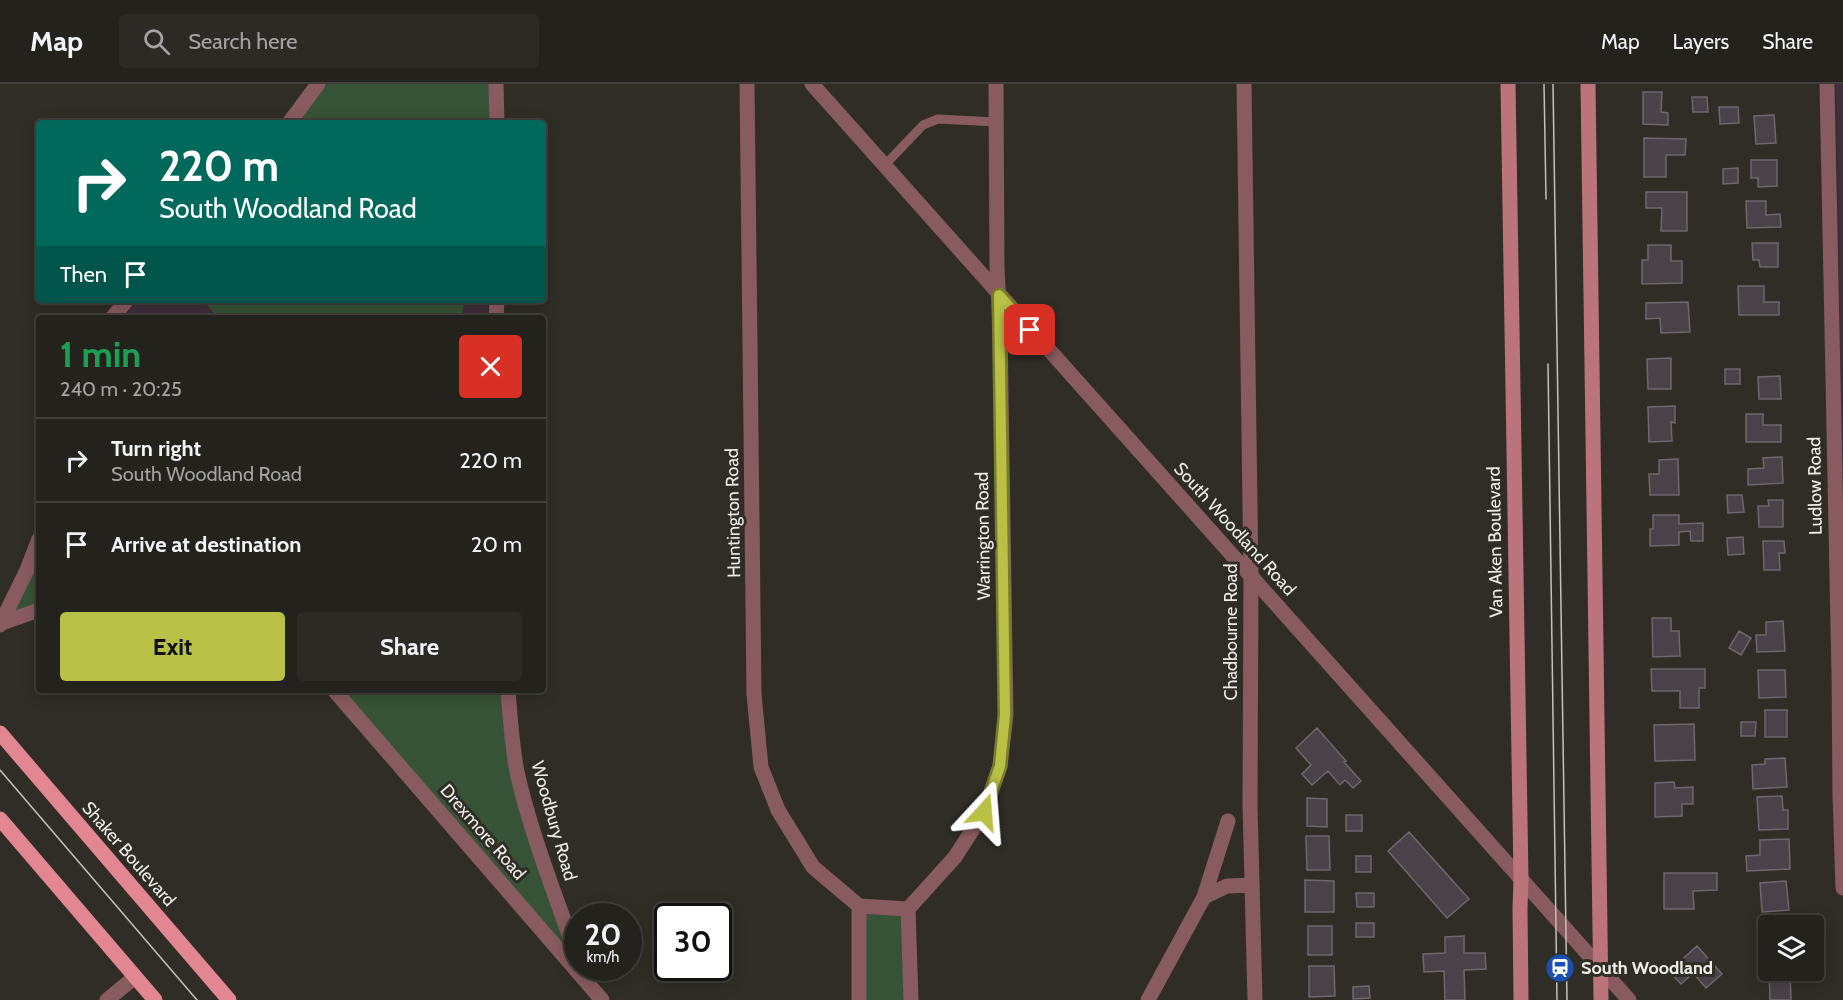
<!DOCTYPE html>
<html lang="en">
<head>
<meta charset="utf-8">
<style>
  :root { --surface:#23221c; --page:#2b2a25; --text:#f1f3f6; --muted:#a3a4a3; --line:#403f3b; --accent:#b9c046 }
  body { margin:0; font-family:Cabin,sans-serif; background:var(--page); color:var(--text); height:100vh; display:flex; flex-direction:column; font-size:22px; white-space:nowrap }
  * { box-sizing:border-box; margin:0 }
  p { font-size:20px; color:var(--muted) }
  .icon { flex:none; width:33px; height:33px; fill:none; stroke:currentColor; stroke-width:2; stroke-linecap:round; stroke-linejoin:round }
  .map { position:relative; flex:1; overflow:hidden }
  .details { position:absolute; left:36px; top:231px; width:510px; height:378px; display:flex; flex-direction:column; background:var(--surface); border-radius:6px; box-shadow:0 3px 15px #0003,0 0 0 2px var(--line) }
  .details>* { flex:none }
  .banner { position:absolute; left:36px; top:36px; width:510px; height:183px; border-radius:6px; box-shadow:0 3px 15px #0003,0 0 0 2px var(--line); background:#00695c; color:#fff; overflow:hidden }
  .controls { position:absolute; left:1758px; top:831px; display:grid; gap:12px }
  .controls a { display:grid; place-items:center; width:66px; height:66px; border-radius:6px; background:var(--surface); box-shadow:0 3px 15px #0003,0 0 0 2px var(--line); font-size:30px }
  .speed { position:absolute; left:564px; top:819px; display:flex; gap:12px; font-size:30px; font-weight:700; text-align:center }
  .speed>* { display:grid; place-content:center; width:78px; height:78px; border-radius:50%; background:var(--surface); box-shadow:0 3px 15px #0003,0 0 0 2px var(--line); line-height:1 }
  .speed small { font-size:15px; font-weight:400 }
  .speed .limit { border:3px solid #111; border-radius:9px; background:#fff; color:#111 }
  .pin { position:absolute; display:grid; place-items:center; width:51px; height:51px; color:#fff; margin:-26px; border-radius:12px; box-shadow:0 3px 9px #0006 }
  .me { position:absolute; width:66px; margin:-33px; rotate:19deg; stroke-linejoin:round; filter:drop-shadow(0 0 4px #0008) }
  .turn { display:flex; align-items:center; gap:21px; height:126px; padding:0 24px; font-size:27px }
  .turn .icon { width:78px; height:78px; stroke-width:2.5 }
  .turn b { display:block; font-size:42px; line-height:51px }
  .then { display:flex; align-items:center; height:57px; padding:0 24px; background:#0003; gap:12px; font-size:22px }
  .round { display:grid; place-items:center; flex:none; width:63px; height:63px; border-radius:6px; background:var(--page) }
  .headline { display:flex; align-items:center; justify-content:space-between; height:102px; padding:0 24px }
  h1 { font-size:36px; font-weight:700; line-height:45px; color:#1e9e55 }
  .cta { display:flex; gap:12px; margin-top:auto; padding:12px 24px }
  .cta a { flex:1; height:69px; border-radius:6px; background:var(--accent); color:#111; font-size:24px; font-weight:700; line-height:69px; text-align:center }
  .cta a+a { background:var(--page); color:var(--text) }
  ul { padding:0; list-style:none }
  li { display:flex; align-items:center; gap:18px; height:84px; padding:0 24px; border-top:2px solid var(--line) }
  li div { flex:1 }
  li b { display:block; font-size:22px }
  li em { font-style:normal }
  header { display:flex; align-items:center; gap:36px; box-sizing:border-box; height:84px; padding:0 30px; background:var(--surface); border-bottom:2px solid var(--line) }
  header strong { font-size:28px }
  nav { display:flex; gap:33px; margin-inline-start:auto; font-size:21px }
  .search { width:420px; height:54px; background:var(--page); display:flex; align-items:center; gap:15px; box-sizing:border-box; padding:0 21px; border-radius:6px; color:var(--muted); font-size:22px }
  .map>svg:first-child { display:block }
</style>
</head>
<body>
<header>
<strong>Map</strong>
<div class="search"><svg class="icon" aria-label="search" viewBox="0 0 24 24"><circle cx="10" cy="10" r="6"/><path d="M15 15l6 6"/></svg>Search here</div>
<nav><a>Map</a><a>Layers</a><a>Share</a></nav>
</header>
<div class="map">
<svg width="1843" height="916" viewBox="0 0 1843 916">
  <rect width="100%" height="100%" fill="#2f2d26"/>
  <path fill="#3f2f3a" d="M1836,0H1843V392H1842Z
    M138,216H489L487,234H124Z"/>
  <path fill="#375337" d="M318,0H496L497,39H289Z
    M213,216H464L462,234H218L207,221Z
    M39,455V526L2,539Z
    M334,606H508L517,688L577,876Z
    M859,822L908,825L911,916H859Z"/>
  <path fill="#494248" stroke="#6e676e" stroke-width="1.5" d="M1643,8H1662L1661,28L1668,29V41L1643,40Z
    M1692,13H1707L1708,28H1693Z
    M1719,23H1738L1739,39L1720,40Z
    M1774,31L1776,59L1756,60L1754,32Z
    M1644,54L1686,55L1685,71H1666V93H1644Z
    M1751,76H1777V102L1758,103V94H1751Z
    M1738,84V99L1723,100V85Z
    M1646,108H1687V147H1661L1662,124H1646Z
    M1746,117H1766V131L1780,130L1781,143L1747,144Z
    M1752,159H1778V183H1760L1759,176H1753Z
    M1648,161H1671V177H1682V199L1642,200V176H1648Z
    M1738,202H1764V218H1779V231H1739Z
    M1688,218L1690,248L1661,249L1660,234L1646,235V219Z
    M1671,274V305H1648L1647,275Z
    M1725,285H1740V300H1725Z
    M1780,292L1781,315H1759L1758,293Z
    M1675,322V339L1671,338L1672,357L1649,358L1648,323Z
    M1746,330H1763V341H1781V358H1746Z
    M1782,373L1783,399L1748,401V385L1764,384L1763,374Z
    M1678,375L1679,411H1650L1649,390H1659V376Z
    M1727,411H1742L1744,428L1728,429Z
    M1768,416H1783V443H1759L1758,422H1769Z
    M1653,431H1679V440L1703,439V457H1691L1690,447L1679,448V461L1650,462V445H1653Z
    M1743,453L1744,470L1728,471L1727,454Z
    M1763,457H1784L1785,469H1779L1780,486H1764Z
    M1652,534H1671V547H1679L1680,572L1653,573Z
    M1783,537L1785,567L1757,568L1756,551H1766V538Z
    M1739,547L1751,554L1741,571L1729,564Z
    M1651,585H1705V604H1699V624H1680V607H1652Z
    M1758,586H1785L1786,613L1759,614Z
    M1765,626H1787V653H1765Z
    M1741,638H1756L1755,652H1741Z
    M1694,640L1695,676L1655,677L1654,641Z
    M1317,644L1346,677L1344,678L1361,697L1353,704L1345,696L1340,701L1328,687L1312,701L1302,690L1311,681L1296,664Z
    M1785,674L1787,703L1753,705L1752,681L1765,680V675Z
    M1674,698L1675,704L1693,703V720H1682V732L1655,733V699Z
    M1782,712L1783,726H1788V745L1759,746L1757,713Z
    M1307,714L1327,715V743L1307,742Z
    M1346,731H1362V747H1346Z
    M1409,748L1469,815L1447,834L1388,767Z
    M1306,752H1329L1330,786H1307Z
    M1789,755L1790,785L1747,787L1746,772L1760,771V756Z
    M1356,772H1371V788H1356Z
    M1664,789H1717V806L1693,807L1694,825H1664Z
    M1305,796L1334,797V828H1305Z
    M1786,797L1789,826L1762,828L1760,799Z
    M1356,809H1374V823H1357Z
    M1356,839H1374V853H1356Z
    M1308,842H1332V871H1308Z
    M1464,852V869H1485L1486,885L1464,886L1465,916H1445L1444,887L1424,888L1423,870L1445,869V853Z
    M1697,862L1722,890L1706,904L1693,889L1681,900L1669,887Z
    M1309,882H1334L1335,912L1309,913Z
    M1769,886L1790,888L1791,916H1770Z
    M1369,902L1370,914L1353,915V903Z"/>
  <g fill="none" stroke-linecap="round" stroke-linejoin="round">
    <path stroke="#885b60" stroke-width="9" d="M884,82L923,41L938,35L996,38"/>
    <path stroke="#885b60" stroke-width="15" d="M496,0L497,39
      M747,0L754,610L761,683L778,726L813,783L859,822
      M1244,0L1251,492L1250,721L1255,916
      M1827,0L1839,591L1840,712L1843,804
      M289,39L318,0
      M112,234L127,216
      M496,234L497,216
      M2,539L39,526
      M0,541L27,486L39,455
      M334,606L602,916
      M508,606C510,633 512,662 517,688C531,751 557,815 578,876
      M1204,813L1227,802L1252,801
      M859,822L908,825L955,773L984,728L1000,682L1006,631L1000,243L997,184L996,0
      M859,822V916
      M908,825L911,916
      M107,916L135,893
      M1148,916L1204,813L1228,737"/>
    <path stroke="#885b60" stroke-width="15" d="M812,0L1629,916"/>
    <path stroke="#bb747c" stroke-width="15" d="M1508,0L1521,795L1520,824L1521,916
      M1588,0L1601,916"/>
    <path stroke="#e28792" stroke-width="15" d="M0,649L229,916
      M0,735L155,916"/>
    <path stroke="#c2c1bb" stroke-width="1.5" d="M1544,0L1546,115
      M1553,0L1567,916
      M1548,280L1557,916
      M0,686L197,916"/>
  </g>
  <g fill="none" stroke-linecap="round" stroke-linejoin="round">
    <g stroke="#787d2e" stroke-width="15">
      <path id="route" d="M984,728L1000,682L1005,631L999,211L1030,246"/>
    </g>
    <use href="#route" stroke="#b9c046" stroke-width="10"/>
  </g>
  <defs>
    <g id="station-disc" transform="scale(1.5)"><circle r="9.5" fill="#1a4fb4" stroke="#2f2d26"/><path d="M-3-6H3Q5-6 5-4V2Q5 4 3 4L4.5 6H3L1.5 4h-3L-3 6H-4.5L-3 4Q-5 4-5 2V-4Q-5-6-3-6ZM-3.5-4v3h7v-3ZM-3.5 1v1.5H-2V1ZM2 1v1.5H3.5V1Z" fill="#fff"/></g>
  </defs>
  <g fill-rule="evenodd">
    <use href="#station-disc" x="1560" y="884"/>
  </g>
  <g text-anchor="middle" stroke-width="6" stroke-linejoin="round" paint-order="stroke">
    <g font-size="18" fill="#edece7" stroke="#2f2d26">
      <text transform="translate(1815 402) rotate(-91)" y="6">Ludlow Road</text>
      <text transform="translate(733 429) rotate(-91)" y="6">Huntington Road</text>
      <text transform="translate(1235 445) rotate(48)" y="6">South Woodland Road</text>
      <text transform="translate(983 452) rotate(-91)" y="6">Warrington Road</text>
      <text transform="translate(1495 458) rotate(-91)" y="6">Van Aken Boulevard</text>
      <text transform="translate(1231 548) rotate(-90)" y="6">Chadbourne Road</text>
      <text transform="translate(554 737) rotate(74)" y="6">Woodbury Road</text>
      <text transform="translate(483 748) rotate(49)" y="6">Drexmore Road</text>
      <text transform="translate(129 770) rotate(49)" y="6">Shaker Boulevard</text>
    </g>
    <g font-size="18" font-weight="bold" fill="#edece7" stroke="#2f2d26" text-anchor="start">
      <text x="1581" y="890">South Woodland</text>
    </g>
  </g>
</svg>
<div class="controls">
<a><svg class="icon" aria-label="layers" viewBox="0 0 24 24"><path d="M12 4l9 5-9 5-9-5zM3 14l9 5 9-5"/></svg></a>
</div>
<div class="speed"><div>20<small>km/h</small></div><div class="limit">30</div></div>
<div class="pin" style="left:1030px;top:246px;background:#d93025"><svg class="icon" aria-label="arrive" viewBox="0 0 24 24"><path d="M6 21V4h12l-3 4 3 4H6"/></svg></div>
<svg class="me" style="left:984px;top:728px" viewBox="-20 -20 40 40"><path d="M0-17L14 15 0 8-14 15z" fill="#b9c046" stroke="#fff" stroke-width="4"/></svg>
<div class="banner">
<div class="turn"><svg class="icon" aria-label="right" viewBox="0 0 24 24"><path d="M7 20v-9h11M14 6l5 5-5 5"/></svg><div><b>220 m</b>South Woodland Road</div></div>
<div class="then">Then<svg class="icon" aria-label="arrive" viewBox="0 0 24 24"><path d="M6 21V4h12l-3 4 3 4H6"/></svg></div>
</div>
<section class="details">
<div class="headline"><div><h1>1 min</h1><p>240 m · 20:25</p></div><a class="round" style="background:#d93025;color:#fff"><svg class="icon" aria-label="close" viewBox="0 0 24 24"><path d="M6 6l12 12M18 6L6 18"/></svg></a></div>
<ul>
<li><svg class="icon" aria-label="right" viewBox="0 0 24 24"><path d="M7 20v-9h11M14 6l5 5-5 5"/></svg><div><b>Turn right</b><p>South Woodland Road</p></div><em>220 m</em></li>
<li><svg class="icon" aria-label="arrive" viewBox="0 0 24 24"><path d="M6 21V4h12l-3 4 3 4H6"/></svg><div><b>Arrive at destination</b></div><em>20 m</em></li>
</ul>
<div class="cta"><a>Exit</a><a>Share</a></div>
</section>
</div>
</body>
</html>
